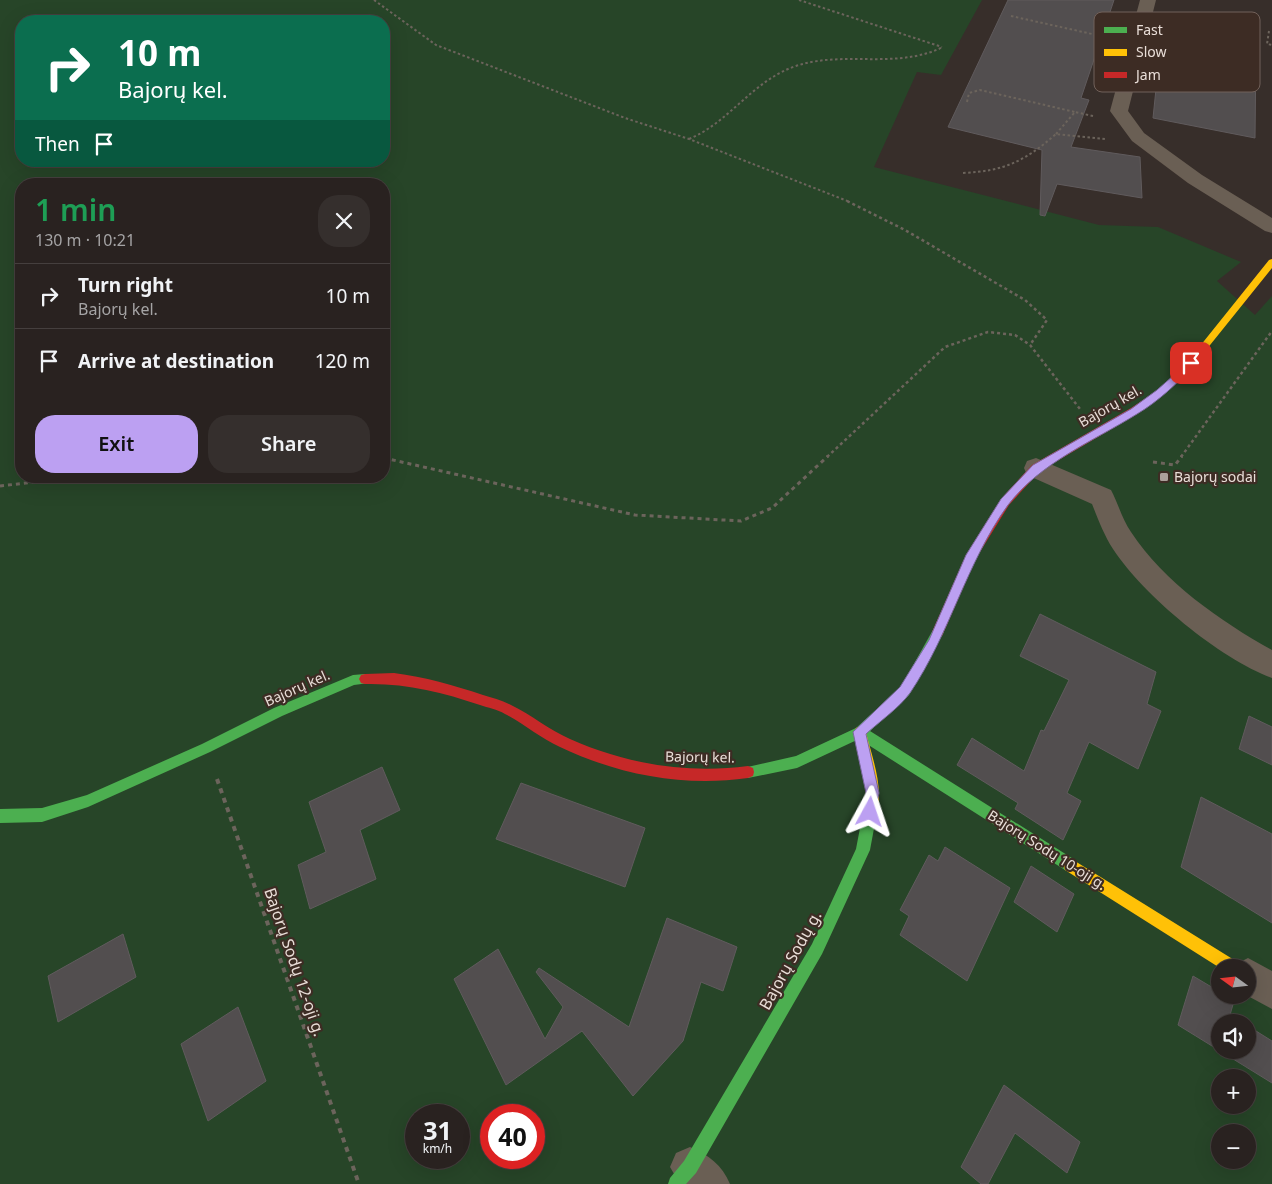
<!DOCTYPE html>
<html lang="en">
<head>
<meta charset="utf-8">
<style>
  :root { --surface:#292220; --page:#352f2d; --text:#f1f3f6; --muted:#a5a4a5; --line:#453f3e; --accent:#bca0f2 }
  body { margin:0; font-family:"Noto Sans",sans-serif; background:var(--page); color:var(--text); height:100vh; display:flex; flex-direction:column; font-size:19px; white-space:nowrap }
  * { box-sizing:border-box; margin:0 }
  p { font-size:16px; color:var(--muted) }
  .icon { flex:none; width:28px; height:28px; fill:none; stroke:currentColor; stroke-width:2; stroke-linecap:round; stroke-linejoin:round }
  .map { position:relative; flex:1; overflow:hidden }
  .drawer { position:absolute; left:15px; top:178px; width:375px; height:305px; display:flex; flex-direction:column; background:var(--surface); border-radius:20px; box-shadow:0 5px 20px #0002,0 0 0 1px var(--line) }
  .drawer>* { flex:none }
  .hud { position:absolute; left:15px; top:15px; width:375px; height:152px; border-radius:20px; box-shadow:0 5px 20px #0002,0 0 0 1px var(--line); background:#0b6e4f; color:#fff; overflow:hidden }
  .needle { width:32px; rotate:285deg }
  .controls { position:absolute; left:1211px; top:959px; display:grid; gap:10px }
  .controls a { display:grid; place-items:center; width:45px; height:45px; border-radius:50%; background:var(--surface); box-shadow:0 5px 20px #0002,0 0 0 1px var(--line); font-size:25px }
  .speed { position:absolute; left:405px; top:1104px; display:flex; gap:10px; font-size:25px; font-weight:700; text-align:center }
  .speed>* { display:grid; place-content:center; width:65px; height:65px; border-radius:50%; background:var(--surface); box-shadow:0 5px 20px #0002,0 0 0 1px var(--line); line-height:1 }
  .speed small { font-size:12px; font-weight:400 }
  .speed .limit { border:8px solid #d22; background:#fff; color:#111 }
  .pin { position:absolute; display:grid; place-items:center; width:42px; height:42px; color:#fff; margin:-21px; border-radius:10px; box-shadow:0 2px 8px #0006 }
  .me { position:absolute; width:55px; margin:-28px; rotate:5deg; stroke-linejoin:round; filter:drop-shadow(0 0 4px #0008) }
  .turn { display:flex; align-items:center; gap:18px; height:105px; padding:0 20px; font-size:22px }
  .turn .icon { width:65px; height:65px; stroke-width:2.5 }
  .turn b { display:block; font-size:35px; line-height:42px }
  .then { display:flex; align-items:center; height:48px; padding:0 20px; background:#0003; gap:10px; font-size:19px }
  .round { display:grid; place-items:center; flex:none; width:52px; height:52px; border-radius:20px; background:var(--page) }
  .summary { display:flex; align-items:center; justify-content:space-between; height:85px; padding:0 20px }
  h1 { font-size:30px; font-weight:600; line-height:38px; color:#1e9e55 }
  .button { display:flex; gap:10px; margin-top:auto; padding:10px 20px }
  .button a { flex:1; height:58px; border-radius:20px; background:var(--accent); color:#111; font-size:20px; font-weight:600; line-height:58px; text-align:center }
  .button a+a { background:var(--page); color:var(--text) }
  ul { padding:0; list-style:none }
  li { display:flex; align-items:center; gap:15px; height:65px; padding:0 20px; border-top:1px solid var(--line) }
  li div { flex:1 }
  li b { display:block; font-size:19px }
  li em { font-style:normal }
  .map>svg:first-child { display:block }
</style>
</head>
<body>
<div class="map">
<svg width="1272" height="1184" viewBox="0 0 1272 1184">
  <rect width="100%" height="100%" fill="#372e2a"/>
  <path fill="#274528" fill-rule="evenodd" d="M0,0H982L941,75L917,72L874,167L1099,225L1158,227L1241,262L1217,281L1255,315L1272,296V1184H0ZM21,21H384V161H21ZM21,184H384V476H21ZM1220,968H1248V995H1220ZM1220,1022H1248V1050H1220ZM1220,1078H1248V1105H1220ZM416,1115H459V1158H416ZM491,1115H534V1158H491ZM1220,1132H1248V1160H1220Z"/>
  <path fill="#524e4f" stroke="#605b5d" d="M1008,0H1114L1081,98L1089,100L1071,147L1140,157L1142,198L1057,184L1045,216L1040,215L1042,150L948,127Z
    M1171,31L1256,46L1255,138L1153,118L1156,89L1164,90Z
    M1040,614L1156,672L1147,704L1161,711L1138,769L1089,742L1067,793L1081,801L1063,840L1015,809L1018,803L957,765L972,738L1024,771L1041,730L1044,731L1069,680L1020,656Z
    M1249,716L1272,727V765L1239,749Z
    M382,767L400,810L360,830L376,879L310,909L298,865L326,852L309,802Z
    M521,783L645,828L625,887L496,839Z
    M1201,797L1272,834V923L1181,867Z
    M945,847L1010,888L967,981L900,935L909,916L900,910L929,855L938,861Z
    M1031,866L1074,894L1057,932L1014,902Z
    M667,918L737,947L723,991L701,982L683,1041L633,1096L582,1031L506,1085L454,979L498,949L545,1039L563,1007L536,972L539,968L629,1027Z
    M123,934L136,977L58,1022L48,976Z
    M1193,976L1220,992V995L1234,1001L1230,1015L1242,1022H1220V1050H1248V1026L1272,1041V1083L1178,1025Z
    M238,1007L266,1081L208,1121L181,1044Z
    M1004,1085L1080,1142L1067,1173L1015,1133L988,1184H981L961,1167Z"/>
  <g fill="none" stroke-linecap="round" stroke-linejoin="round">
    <path stroke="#6c645c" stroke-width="2" stroke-dasharray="2.5 2.5" stroke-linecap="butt" d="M374,0L436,45L625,118L689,139L850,202
      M799,0L942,47
      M1011,16L1110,38
      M1269,31L1267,44L1272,45
      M967,102L969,93L980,90L1075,112
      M1056,134L1075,112L1093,116L1094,114
      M689,139C730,122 753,80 796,66C844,50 896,70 943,47
      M963,173C1005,171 1025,161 1056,134L1106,139"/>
    <path stroke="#6c645c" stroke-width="2.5" stroke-dasharray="3 3" stroke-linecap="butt" d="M847,201L905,230L1025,300L1047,320L1030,345
      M827,457L945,347L988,332L1015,335L1030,345L1080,409
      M1181,457L1272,331"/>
    <path stroke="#6c645c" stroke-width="3" stroke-dasharray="4 4" stroke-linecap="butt" d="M384,458L635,515L741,521L772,508L828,456
      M1153,462L1175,465L1182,456
      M0,486L87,476"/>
    <path stroke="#6c645c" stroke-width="4" stroke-dasharray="5 5" stroke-linecap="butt" d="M217,779L359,1184"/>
    <path fill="#6a5f54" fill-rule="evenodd" d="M1140,0H1156L1128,111L1144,133L1202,175L1272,218V233L1265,231L1188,183L1132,141L1110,111Z
      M1036,458L1111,490C1118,503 1122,519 1131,532C1164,582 1220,621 1272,650V678C1219,658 1144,596 1113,549C1104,535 1098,519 1092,504L1027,475L1024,468L1027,461Z
      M1248,958L1272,971V1009L1246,995L1248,968H1234L1236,964Z
      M690,1147C709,1155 722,1165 730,1184H680L670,1167L676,1153Z"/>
    <path fill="#4caf50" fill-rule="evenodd" d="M938,627L942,628L944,632L909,695L870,731L1075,860L1077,865L1075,870L1070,872L1065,870L859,739L797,768L748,778L743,776L742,772L743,768L796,756L856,728L901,687L934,628Z
      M365,674L369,675L371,679L369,683L354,685L282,716L210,752L88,807L42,822L0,823V809L42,808L87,795L202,744L274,708L353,675Z
      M871,801L876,802L878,807L870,850L822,954L696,1173L686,1184H668L670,1178L684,1161L812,944L856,849L864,807L866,802Z"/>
    <path fill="#ffc107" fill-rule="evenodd" d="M1272,259V268L1194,365L1170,389H1164V385L1188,361L1269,260Z
      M860,726L864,728L866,732C871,754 885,790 876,812L871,813L866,812L864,807L867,793L854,732L856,728Z
      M1070,858L1239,963L1241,968H1220L1065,870L1063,865L1065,860Z"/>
    <path fill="#c62828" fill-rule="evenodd" d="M1167,384L1170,385V389L1137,414L1040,471L1009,505L975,560L942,636L938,637L934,636L932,632L966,555L1001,499L1032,465L1131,408Z
      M394,673C425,677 453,685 483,695C492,698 502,700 511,705C532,715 549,730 570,739C626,764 687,774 748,766L753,768L754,772L753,776L748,778C683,787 619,775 560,747C540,738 524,724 505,714C497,709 488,708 480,705C442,692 405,683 365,684L361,683L359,679L361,675L365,674Z"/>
  </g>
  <path fill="#bca0f2" stroke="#7a689d" d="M1191,360L1196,363L1194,366C1176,384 1159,401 1137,414C1092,442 1041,462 1008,505C966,563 950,634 910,693C899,708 880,721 866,734L879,793L874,816L870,818L865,816L863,812L866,793L853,732L900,687L929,640L966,555L1001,499L1033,465L1131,409L1157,390Z"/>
  <rect fill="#aba09b" stroke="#3d2c24" stroke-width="2" x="1159" y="472" width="10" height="10" rx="2.5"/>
  <g text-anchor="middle" stroke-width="4.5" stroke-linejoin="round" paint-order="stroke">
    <g font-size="14" fill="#e9ded8" stroke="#3d2c24">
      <text transform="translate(1110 406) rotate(-30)" y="5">Bajorų kel.</text>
      <text transform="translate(297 688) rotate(-24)" y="5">Bajorų kel.</text>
      <text transform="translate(700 757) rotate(1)" y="5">Bajorų kel.</text>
      <text transform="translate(1047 850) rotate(32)" y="5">Bajorų Sodų 10-oji g.</text>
    </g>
    <g font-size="14" fill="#e9ded8" stroke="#3d2c24" text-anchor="start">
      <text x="1174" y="482">Bajorų sodai</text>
    </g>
    <g font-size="16" fill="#e9ded8" stroke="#3d2c24">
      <text transform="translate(790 960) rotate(-61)" y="6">Bajorų Sodų g.</text>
      <text transform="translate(295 962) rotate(71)" y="6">Bajorų Sodų 12-oji g.</text>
    </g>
  </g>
  <rect x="1094" y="12" width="166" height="80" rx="8" fill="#3d2c24" stroke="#71615a" stroke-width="1"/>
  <rect x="1104" y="27" width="23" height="6" fill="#4caf50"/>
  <rect x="1104" y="49" width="23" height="7" fill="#ffc107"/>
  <rect x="1104" y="72" width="23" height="6" fill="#c62828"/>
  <g font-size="14" fill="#e9ded8">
    <text x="1136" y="35">Fast</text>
    <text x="1136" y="57">Slow</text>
    <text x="1136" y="80">Jam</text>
  </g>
</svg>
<div class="controls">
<a><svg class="needle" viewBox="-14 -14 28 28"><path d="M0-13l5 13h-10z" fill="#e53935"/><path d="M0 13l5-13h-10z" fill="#a5a4a5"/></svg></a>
<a><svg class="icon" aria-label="sound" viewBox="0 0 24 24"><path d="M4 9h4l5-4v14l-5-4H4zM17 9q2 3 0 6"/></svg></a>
<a>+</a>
<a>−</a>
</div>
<div class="speed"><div>31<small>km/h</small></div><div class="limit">40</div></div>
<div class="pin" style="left:1191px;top:363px;background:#d93025"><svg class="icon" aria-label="arrive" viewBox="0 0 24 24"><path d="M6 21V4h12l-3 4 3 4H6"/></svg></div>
<svg class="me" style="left:870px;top:812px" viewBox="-20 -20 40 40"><path d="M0-17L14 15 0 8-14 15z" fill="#bca0f2" stroke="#fff" stroke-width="4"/></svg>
<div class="hud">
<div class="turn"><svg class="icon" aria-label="right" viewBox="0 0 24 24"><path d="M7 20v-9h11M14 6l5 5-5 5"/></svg><div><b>10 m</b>Bajorų kel.</div></div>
<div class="then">Then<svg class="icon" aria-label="arrive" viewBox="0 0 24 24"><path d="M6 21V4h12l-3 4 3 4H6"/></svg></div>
</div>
<section class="drawer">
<div class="summary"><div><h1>1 min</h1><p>130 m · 10:21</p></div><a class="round"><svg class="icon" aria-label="close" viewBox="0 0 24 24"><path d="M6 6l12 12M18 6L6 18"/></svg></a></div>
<ul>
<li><svg class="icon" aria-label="right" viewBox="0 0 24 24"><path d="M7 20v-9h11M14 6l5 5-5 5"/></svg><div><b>Turn right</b><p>Bajorų kel.</p></div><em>10 m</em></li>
<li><svg class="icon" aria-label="arrive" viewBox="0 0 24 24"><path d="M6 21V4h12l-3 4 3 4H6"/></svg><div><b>Arrive at destination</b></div><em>120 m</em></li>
</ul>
<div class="button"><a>Exit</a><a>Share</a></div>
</section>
</div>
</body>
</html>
